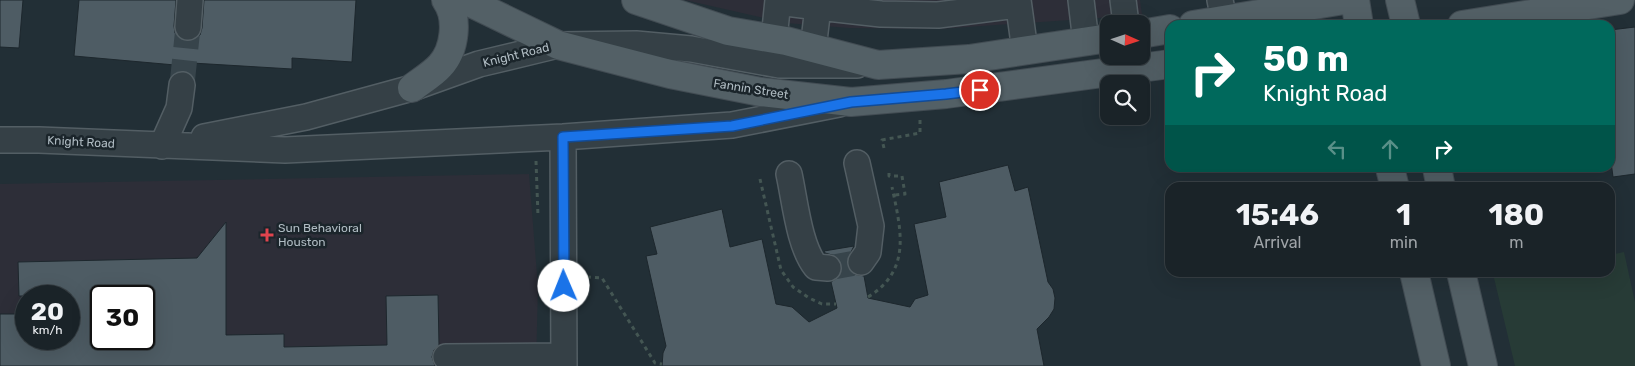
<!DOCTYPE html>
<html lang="en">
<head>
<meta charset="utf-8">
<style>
  :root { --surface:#1a2328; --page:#232b30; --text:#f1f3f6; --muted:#9fa4a8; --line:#384045 }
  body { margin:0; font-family:Rubik,sans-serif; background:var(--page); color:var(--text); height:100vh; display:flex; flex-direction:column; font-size:19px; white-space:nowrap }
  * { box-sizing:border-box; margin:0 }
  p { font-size:16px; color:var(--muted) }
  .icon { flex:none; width:28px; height:28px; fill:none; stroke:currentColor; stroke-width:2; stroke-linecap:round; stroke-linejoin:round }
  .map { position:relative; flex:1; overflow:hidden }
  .sheet { position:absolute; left:1165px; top:182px; width:450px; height:95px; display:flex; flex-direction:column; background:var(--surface); border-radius:15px; box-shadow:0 5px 20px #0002,0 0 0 1px var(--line) }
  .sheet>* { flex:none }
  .guide { position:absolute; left:1165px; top:20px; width:450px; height:152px; border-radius:15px; box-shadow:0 5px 20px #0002,0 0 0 1px var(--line); background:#00695c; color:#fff; overflow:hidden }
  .needle { width:32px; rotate:93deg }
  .fabs { position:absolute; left:1100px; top:15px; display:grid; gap:10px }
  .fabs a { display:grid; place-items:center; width:50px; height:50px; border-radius:10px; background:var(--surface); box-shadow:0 5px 20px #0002,0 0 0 1px var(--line); font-size:25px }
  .speed { position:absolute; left:15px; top:285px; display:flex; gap:10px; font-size:25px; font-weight:700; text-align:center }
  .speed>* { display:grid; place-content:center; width:65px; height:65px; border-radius:50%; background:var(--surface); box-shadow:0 5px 20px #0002,0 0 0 1px var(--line); line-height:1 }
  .speed small { font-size:12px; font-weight:400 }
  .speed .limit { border:2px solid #111; border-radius:8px; background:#fff; color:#111 }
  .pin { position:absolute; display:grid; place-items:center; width:42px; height:42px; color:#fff; margin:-21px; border:2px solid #fff; border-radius:50%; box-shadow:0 1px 5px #0007 }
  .me { position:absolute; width:55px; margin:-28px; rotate:359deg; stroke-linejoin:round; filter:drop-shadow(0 0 4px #0008) }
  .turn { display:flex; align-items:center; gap:18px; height:105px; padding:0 15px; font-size:22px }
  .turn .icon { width:65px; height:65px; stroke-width:2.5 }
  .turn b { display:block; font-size:35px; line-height:42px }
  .lanes { display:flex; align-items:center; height:48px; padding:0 15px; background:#0003; justify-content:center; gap:25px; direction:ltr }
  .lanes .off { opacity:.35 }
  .eta { display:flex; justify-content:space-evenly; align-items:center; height:85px; text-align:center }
  .eta b { font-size:30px; font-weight:700; line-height:35px }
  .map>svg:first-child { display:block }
</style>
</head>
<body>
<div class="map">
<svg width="1635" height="366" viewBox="0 0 1635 366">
  <rect width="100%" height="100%" fill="#222f36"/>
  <path fill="#2d2e38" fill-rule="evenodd" d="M685,0H1140L1142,15L938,29L849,28L786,23Z
    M529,174L538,287L536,366H0V184ZM26,296H69V339H26ZM101,296H144V339H101Z"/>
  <path fill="#273b36" d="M1624,252L1635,302V366H1515L1494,278L1522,272H1610V255Z"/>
  <path fill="#4e5c64" stroke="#1d272d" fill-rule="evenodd" d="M0,0H23L19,48L0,47Z
    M79,0H176L174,26L175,33L180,39L187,41L195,40L200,35L202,28L204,0H356L352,62L292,58V69L175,62V65L74,56Z
    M1635,27V174L1613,177L1610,154V30Z
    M1008,165L1015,191L1028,187L1048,282L1053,289L1055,298L1054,309L1049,317L1037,329L1044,366H662L663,353L666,346L646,256L657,254L650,227L722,209L730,247L762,239L776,304L792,307L809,322L837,308L831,282L840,276L842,270L841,262L836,256L825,253L824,251L854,246L847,260L848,268L853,274L864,276L868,298L910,307L915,299L928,295L914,224L946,217L939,182Z
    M226,222V335L284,334V347L387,345L386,296L438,295L439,345L434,350L432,357L435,366H0V314H26V339H69V296H19L18,262L197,258ZM101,296H144V339H101Z"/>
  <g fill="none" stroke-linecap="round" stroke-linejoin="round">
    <path stroke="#37444b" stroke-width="25" stroke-dasharray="25 12" stroke-linecap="butt" d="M182,85L188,27
      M828,268L861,262"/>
    <g stroke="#535e64" stroke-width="28">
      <path id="minor" d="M1018,0L1025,51
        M1081,0L1086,42
        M1123,0L1126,24
        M1220,0L1224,20
        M778,2L818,7L819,0
        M188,27L190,0
        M774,39L778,0
        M813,49L818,7L881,14L938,15L1018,5
        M204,137L306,117L412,88L479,64L558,45L636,44L691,49L779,65H857
        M563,137L564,366
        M0,140H39L285,150L563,137L732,125L839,104
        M162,146L179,108L182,85
        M857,163L871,226L868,252L861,262
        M789,174C795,201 799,246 816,267L828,268
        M446,357L564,356"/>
    </g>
    <g stroke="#424c53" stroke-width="30">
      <path id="major" d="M465,0L558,45L670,74L761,92L851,102L946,94L1170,64
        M636,0L728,31L786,41L878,65L969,59L1109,38
        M1355,0L1359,25
        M1400,0L1406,25
        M1193,25L1344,0
        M1462,25L1620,0
        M1141,34L1170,29
        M412,88C421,81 433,74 440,66C455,50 459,18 446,0
        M1390,168L1395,188
        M1437,168L1441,188
        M1414,272L1436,366
        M1461,272L1483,366"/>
    </g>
    <path stroke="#445653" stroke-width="3" stroke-dasharray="4 4" stroke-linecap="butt" d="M884,148L882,140L920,133V119
      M536,161L538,216
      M889,173V176H902L905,194L894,195
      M760,179L781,270L793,287L809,298L822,304H836
      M587,277L602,278L655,363L662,364
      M868,297C912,270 901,230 892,187"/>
    <use href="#minor" stroke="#354046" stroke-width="25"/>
    <use href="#major" stroke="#536066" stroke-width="28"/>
  </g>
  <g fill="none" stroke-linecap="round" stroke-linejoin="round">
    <g stroke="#114b97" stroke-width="12">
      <path id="route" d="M564,286L563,137L732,126L851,102L946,94L980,90"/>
    </g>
    <use href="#route" stroke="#1a73e8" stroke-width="9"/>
  </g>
  <path fill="#e0444e" stroke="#1b252b" stroke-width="2" d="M264.5 227.5h5v5h5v5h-5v5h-5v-5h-5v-5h5z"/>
  <g text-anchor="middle" stroke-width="5" stroke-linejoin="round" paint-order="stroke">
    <g font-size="12" fill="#b0bcc3" stroke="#1b252b">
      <text transform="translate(516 55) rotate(-14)" y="4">Knight Road</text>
      <text transform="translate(751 89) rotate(9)" y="4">Fannin Street</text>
      <text transform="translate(81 142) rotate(3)" y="4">Knight Road</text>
    </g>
    <g font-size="12" fill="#b0bcc3" stroke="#1b252b" text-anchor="start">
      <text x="278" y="232">Sun Behavioral<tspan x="278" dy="14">Houston</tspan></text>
    </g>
  </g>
</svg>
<div class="fabs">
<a><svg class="needle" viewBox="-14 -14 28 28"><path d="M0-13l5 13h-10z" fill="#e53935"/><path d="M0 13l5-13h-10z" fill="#9fa4a8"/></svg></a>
<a><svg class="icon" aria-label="search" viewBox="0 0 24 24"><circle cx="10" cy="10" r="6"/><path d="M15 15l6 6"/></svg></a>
</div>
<div class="speed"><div>20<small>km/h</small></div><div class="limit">30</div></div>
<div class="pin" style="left:980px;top:90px;background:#d93025"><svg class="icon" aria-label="arrive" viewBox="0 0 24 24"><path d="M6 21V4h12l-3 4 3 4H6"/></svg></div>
<svg class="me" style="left:564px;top:286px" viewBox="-20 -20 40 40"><circle r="19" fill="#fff"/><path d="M0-13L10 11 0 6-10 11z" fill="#1a73e8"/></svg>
<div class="guide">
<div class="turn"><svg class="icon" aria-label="right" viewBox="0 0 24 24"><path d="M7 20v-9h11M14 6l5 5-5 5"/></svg><div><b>50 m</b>Knight Road</div></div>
<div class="lanes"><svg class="icon off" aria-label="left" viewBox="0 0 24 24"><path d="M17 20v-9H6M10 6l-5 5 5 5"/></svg><svg class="icon off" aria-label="ahead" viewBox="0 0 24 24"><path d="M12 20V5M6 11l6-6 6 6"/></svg><svg class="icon" aria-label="right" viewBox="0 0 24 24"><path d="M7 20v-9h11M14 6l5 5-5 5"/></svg></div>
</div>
<section class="sheet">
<div class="eta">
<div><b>15:46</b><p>Arrival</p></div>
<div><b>1</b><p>min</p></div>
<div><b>180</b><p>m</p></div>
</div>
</section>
</div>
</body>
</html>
